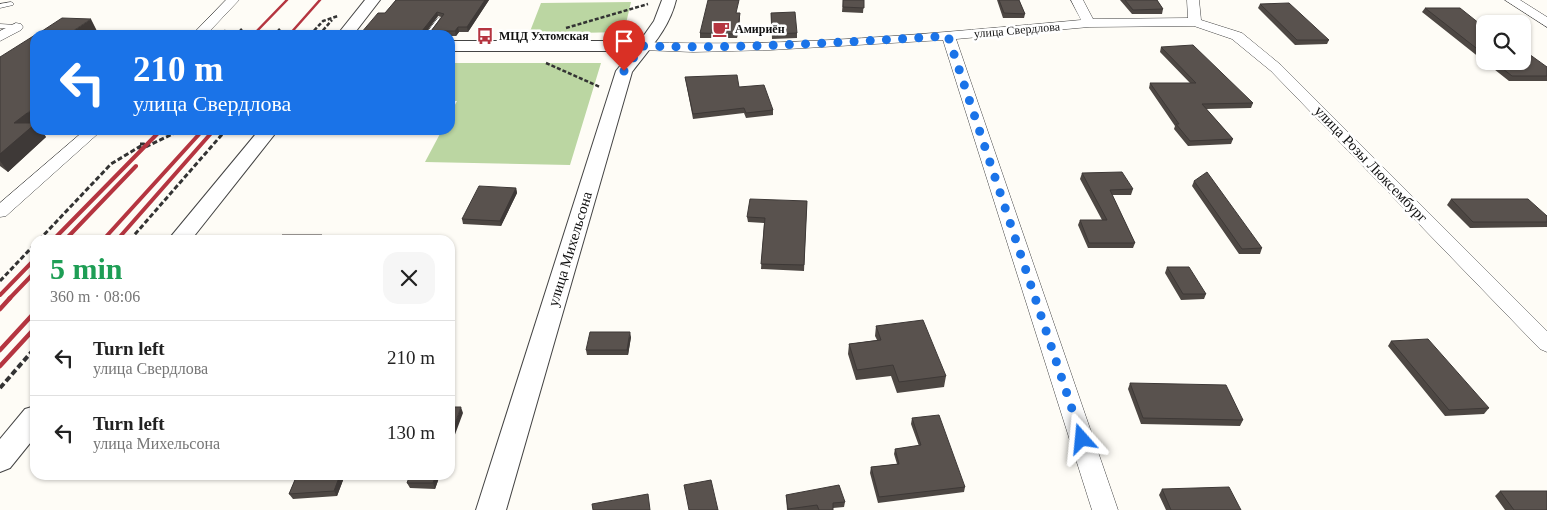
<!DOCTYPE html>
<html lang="en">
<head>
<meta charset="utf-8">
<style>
  :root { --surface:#fff; --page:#f6f6f6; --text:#222; --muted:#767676; --line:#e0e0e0 }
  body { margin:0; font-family:Georgia,serif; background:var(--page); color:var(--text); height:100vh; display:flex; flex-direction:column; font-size:19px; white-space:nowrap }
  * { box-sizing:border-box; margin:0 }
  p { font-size:16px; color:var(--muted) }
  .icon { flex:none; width:28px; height:28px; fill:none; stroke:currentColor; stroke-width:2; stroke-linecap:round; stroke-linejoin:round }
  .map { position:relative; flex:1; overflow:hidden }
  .panel { position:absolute; left:30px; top:235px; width:425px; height:245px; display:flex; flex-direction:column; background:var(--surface); border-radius:15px; box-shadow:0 1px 4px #0004 }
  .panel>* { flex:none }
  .guide { position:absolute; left:30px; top:30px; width:425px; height:105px; border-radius:15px; box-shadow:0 1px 4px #0004; background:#1a73e8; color:#fff; overflow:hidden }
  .buttons { position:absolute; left:1476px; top:15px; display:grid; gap:10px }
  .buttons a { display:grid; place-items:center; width:55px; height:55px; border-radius:10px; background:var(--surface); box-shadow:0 1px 4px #0004; font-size:25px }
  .pin { position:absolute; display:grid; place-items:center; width:42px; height:42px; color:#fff; margin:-51px -21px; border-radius:50% 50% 50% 0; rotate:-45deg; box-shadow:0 0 5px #0007 }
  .pin .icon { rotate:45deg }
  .me { position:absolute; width:55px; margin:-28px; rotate:342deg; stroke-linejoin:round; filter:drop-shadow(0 0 4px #0008) }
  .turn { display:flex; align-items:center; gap:18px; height:105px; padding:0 20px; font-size:22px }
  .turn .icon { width:65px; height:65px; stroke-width:2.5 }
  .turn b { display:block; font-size:35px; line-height:42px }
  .round { display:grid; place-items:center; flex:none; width:52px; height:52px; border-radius:15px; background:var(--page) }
  .head { display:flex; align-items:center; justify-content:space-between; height:85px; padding:0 20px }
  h1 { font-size:30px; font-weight:700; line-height:38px; color:#1e9e55 }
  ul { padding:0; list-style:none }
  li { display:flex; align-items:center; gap:15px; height:75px; padding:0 20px; border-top:1px solid var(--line) }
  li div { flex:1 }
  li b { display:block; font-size:19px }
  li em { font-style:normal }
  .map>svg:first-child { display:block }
</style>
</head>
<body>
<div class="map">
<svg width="1547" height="510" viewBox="0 0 1547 510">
  <rect width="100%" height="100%" fill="#fefcf6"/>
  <path fill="#bbd6a2" d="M631,2L624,32L529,34L541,3Z
    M450,63H601L570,165L425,162L442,130H450V114L457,101H450Z"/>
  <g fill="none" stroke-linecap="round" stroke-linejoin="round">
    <g stroke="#444" stroke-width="1">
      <path id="service" d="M11,2L13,3V5L0,8V4Z
        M438,18L443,19L431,35H425Z
        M0,24L16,25L19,27L16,29L0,28Z"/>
    </g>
    <g stroke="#444" stroke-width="1">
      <path id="minor" d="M226,0H239L206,35H192Z
        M1071,0H1083L1093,19L1188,18L1187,0H1199L1201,20L1242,33L1281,65L1547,331V352L1540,349L1271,71L1232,39L1194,26L1089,27L956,39L1118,510H1092L943,40L770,50L693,52L642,50L635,46L642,42C788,48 935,33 1081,20Z
        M1505,0H1520L1547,17V27Z
        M16,23L21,24L23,27L21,30L0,41V31Z
        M85,130H102L6,216L0,217V203Z"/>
    </g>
    <g stroke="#444" stroke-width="2">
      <path id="tertiary" d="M365,0H380L353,35H337Z
        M662,0H676C669,29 650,48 632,72L506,510H476L616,71L632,51H450V41H640L654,21Z
        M259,130H278L191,240H168Z
        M35,406V437L10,468L0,472V439L25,409Z"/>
    </g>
    <path stroke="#333" stroke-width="2.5" stroke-dasharray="4 2" stroke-linecap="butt" d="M566,28L648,4
      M224,31L238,33
      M236,35L242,29
      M274,35L280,29
      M310,35L323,21L338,16
      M319,35L332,20
      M546,63L600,87
      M176,132L181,130
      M224,132L226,130"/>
    <path stroke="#333" stroke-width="3" stroke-dasharray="5 2.5" stroke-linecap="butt" d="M139,150L179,131
      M39,240L111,164L144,144H140
      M130,240L225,131
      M0,281L35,244"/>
    <path stroke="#333" stroke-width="4" stroke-dasharray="6 3" stroke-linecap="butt" d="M0,388L35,348"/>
    <use href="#service" fill="#fff" fill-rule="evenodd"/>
    <use href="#minor" fill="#fff" fill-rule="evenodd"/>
    <use href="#tertiary" fill="#fff" fill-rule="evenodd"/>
    <path stroke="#b53540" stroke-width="2.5" d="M253,35L287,0
      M289,35L320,0
      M159,132L161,130
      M201,132L203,130
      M212,132L214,130"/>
    <path stroke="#b53540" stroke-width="4" d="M53,240L160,131
      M65,240L136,166
      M103,240L202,131
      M117,240L213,131
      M0,295L35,259
      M9,299L35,272"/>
    <path stroke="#b53540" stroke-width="4.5" d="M0,309L10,298
      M0,350L35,312
      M0,366L35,328"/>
  </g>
  <path fill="#4d4743" d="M396,0H489L468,32H459L456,36H450V35H432L431,31L441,17L438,16L424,35H362L361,33L385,13Z
    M843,0H864L863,13L842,12Z
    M997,0H1019L1025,14L1024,18H1003Z
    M1120,0H1157L1163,9L1162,14H1132Z
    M1260,4L1329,40L1327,44L1295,45L1258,8Z
    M1425,8L1485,28V61H1522L1547,67V81H1509L1422,12Z
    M737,13L740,18L737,38H700V33Z
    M771,13L797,33V38L772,39Z
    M1161,47L1253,103L1251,108L1206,109L1233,139L1231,144L1188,146L1174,129L1175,126L1149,88L1150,83H1190L1160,52Z
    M0,57L35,130L46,137L8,172L0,166Z
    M685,77L739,87L773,110V115L746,118L744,113L693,119Z
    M1082,173L1133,189L1131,195H1112L1135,243L1133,248H1088L1078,225L1080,220H1102L1080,179Z
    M1194,181L1262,248L1260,254H1239L1192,186Z
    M516,188L517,193L501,226L463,224L462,219Z
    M1451,199L1547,216V227L1470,228L1447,205Z
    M807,201L804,271L761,269L764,223L748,222L747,217Z
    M1167,267L1206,294L1204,299L1181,300L1165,273Z
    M876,326L946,376L944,387L897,393L891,376L856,380L848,354L849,344L877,340L875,336Z
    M631,337L628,355H587L586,350Z
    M1391,341L1489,408L1484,414L1445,416L1388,346Z
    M1130,383L1243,420L1240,426L1141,424L1128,389Z
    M912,418L965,487L964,492L878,503L870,473L871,467L897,464L894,454L895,449L919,446L911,424Z
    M297,475H345L337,496L293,499L289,494Z
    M410,475H440L435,489L410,488L407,483Z
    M1162,489L1241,510H1166L1159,495Z
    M1500,491L1547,510H1505L1495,496Z
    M786,495L845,502L844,507L833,508V510H787Z"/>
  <path fill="#3e3937" d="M485,0H489L468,32L467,27Z
    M437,12L438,16L424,35H423L422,31Z
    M740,13V18L737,38V34Z
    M91,19L98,33L95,35H67Z
    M458,27L459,32L456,36L455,31Z
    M35,107V130H42L46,137L8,172L0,161V154L14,123Z
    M516,188L517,193L501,226L500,221Z
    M322,235L324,240H319Z
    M630,332L631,337L628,355L627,350Z
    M461,407L463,413L450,448V437Z
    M340,475H345L337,496L334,491Z
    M436,475H440L435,489L433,483Z"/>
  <path fill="#59524e" stroke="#3e3937" d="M396,0H485L467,27H458L455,31H431L444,14L437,12L422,31L361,33L378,13H385Z
    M708,0H739L736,13H740L737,34L700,33Z
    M843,0H864V8L843,7Z
    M999,0H1019L1025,14L1004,13Z
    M1125,0H1157L1163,9L1133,10Z
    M1289,3L1329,40H1297L1260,4Z
    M1425,8H1460L1485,28V55Z
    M795,12L797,33L772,34L771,13Z
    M62,18L91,19L67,35H36Z
    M35,35V107L14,123H35V124L0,154V57Z
    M1193,45L1253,103L1202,104L1233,139L1190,141L1176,124H1179L1150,83H1196L1161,47Z
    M1522,49L1547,67V76H1512L1493,61H1522Z
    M737,75L739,87L764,85L773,110L746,113L744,108L693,114L685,77Z
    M1122,172L1133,189L1110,190L1135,243H1089L1080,220H1107L1082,173Z
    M1207,172L1262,248L1242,249L1194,181Z
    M479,186L516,188L500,221L462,219Z
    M750,199L807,201L804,265L761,264L765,218L747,217Z
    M1451,199H1528L1547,216V222H1473Z
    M282,235H322L319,240H279Z
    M1167,267H1189L1206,294H1183Z
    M923,320L946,376L899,382L893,365L857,370L849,344L881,340L876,326Z
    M590,332H630L627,350H586Z
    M1428,339L1489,408L1449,410L1391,341Z
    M1130,383L1226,385L1243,420L1143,418Z
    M450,407H461L450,437Z
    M939,415L965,487L879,497L871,467L899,464L895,449L921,445L912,418Z
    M297,475H340L334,491L289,494Z
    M410,475H436L433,483H407Z
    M711,480L718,510H689L684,485Z
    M839,485L845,502L833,503V510H819L817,505L788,509L786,495Z
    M1229,487L1241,510H1171L1162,489Z
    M1500,491H1547V510H1514Z
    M648,494L650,510H593L592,504Z"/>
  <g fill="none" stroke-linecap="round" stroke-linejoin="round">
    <path stroke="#1a73e8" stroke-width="9" stroke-dasharray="0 16.2" d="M624,71L642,46C745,49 846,42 948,36L1082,439"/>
  </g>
  <defs>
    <g id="cafe-bare" transform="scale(1.35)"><path d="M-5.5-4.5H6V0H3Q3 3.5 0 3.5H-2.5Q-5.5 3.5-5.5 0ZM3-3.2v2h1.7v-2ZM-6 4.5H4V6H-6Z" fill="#b53540" stroke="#fff" stroke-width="2.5" paint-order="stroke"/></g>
    <g id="bus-bare" transform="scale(1.35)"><path d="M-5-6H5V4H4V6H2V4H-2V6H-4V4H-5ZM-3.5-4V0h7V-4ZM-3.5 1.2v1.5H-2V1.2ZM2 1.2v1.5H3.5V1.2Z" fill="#b53540" stroke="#fff" stroke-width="2.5" paint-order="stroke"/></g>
  </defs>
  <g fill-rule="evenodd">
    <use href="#cafe-bare" x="721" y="29"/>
    <use href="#bus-bare" x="485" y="36"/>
  </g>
  <g text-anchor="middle" stroke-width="5" stroke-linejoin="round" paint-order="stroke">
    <g font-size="12" font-weight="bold" fill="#111" stroke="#fff" text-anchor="start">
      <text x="735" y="33">Амириён</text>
      <text x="499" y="40">МЦД Ухтомская</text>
    </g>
    <g font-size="12" fill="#111" stroke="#fff">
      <text transform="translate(1017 30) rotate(-5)" y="4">улица Свердлова</text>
    </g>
    <g font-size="15" fill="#111" stroke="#fff">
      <text transform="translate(1371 164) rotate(46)" y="5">улица Розы Люксембург</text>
      <text transform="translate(570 249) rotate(-73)" y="5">улица Михельсона</text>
    </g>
  </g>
</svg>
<div class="buttons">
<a><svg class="icon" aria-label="search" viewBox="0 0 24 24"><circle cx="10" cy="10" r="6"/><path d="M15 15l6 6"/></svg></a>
</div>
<div class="pin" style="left:624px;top:71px;background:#d93025"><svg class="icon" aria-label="arrive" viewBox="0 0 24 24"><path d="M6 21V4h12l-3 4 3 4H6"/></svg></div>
<svg class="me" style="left:1082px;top:439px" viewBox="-20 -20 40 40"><path d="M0-17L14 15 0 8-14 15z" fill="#1a73e8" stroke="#fff" stroke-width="4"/></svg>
<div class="guide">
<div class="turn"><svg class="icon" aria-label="left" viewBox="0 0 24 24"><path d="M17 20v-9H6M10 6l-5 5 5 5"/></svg><div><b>210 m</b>улица Свердлова</div></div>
</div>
<section class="panel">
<div class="head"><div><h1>5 min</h1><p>360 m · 08:06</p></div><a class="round"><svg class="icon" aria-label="close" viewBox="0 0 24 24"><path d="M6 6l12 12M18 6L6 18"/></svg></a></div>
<ul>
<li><svg class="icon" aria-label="left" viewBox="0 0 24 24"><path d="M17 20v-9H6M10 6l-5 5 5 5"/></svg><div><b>Turn left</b><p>улица Свердлова</p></div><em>210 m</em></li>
<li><svg class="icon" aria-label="left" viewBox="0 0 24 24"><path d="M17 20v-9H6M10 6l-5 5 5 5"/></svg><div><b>Turn left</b><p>улица Михельсона</p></div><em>130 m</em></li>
</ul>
</section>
</div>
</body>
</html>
